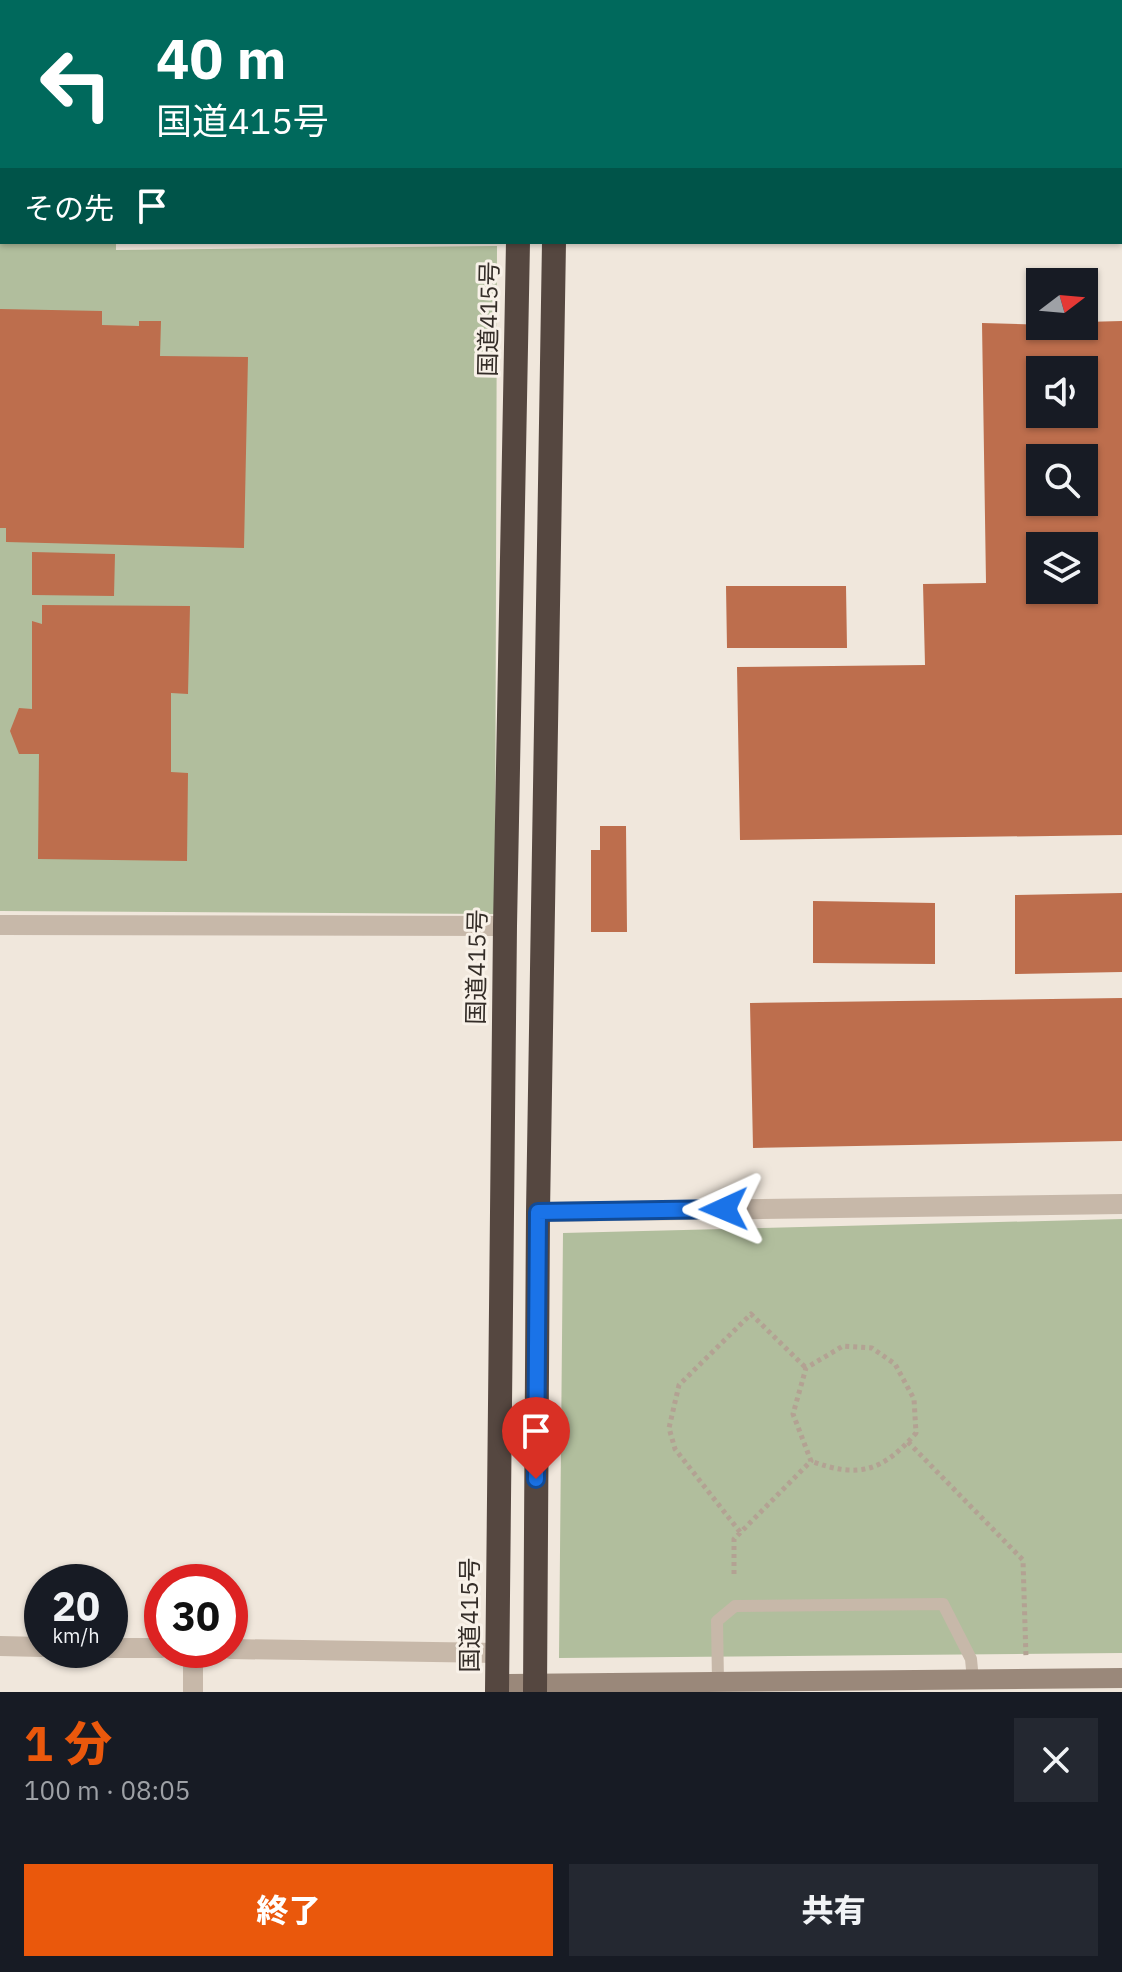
<!DOCTYPE html>
<html lang="ja">
<head>
<meta charset="utf-8">
<style>
  :root { --surface:#171b24; --page:#242831; --text:#f1f3f6; --muted:#9ea1a6; --accent:#ea580c }
  body { margin:0; font-family:"IBM Plex Sans","Noto Sans JP",sans-serif; background:var(--page); color:var(--text); height:100vh; display:flex; flex-direction:column; font-size:30px; white-space:nowrap }
  * { box-sizing:border-box; margin:0 }
  p { font-size:26px; color:var(--muted) }
  .icon { flex:none; width:44px; height:44px; fill:none; stroke:currentColor; stroke-width:2; stroke-linecap:round; stroke-linejoin:round }
  .map { position:relative; height:1692px; overflow:hidden }
  .drawer { display:flex; flex-direction:column; background:var(--surface); flex:1 }
  .drawer>* { flex:none }
  .hud { position:absolute; left:0px; top:0px; width:1122px; height:244px; box-shadow:0 2px 6px #0004; background:#00695c; color:#fff; overflow:hidden }
  .needle { width:52px; rotate:74deg }
  .fabs { position:absolute; left:1026px; top:268px; display:grid; gap:16px }
  .fabs a { display:grid; place-items:center; width:72px; height:72px; border-radius:0px; background:var(--surface); box-shadow:0 2px 6px #0004; font-size:40px }
  .speed { position:absolute; left:24px; top:1564px; display:flex; gap:16px; font-size:40px; font-weight:700; text-align:center }
  .speed>* { display:grid; place-content:center; width:104px; height:104px; border-radius:50%; background:var(--surface); box-shadow:0 2px 6px #0004; line-height:1 }
  .speed small { font-size:20px; font-weight:400 }
  .speed .limit { border:12px solid #d22; background:#fff; color:#111 }
  .pin { position:absolute; display:grid; place-items:center; width:68px; height:68px; color:#fff; margin:-82px -34px; border-radius:50% 50% 50% 0; rotate:-45deg; box-shadow:0 0 8px #0007 }
  .pin .icon { rotate:45deg }
  .me { position:absolute; width:88px; margin:-44px; rotate:269deg; stroke-linejoin:round; filter:drop-shadow(0 0 6px #0008) }
  .turn { display:flex; align-items:center; gap:28px; height:168px; padding:0 24px; font-size:36px }
  .turn .icon { width:104px; height:104px; stroke-width:2.5 }
  .turn b { display:block; font-size:56px; line-height:68px }
  .then { display:flex; align-items:center; height:76px; padding:0 24px; background:#0003; gap:16px; font-size:30px }
  .round { display:grid; place-items:center; flex:none; width:84px; height:84px; border-radius:0px; background:var(--page) }
  .head { display:flex; align-items:center; justify-content:space-between; height:136px; padding:0 24px }
  h1 { font-size:48px; font-weight:800; line-height:60px; color:var(--accent) }
  .action { display:flex; gap:16px; margin-top:auto; padding:16px 24px }
  .action a { flex:1; height:92px; border-radius:0px; background:var(--accent); color:#fff; font-size:32px; font-weight:800; line-height:92px; text-align:center }
  .action a+a { background:var(--page); color:var(--text) }
  .map>svg:first-child { display:block }
</style>
</head>
<body>
<div class="map">
<svg width="1122" height="1692" viewBox="0 0 1122 1692">
  <rect width="100%" height="100%" fill="#f0e7dc"/>
  <path fill="#b1be9d" d="M0,0H118L2,2V242H116V250L497,246L495,914L0,911Z
    M1122,1219V1653L559,1658L563,1233Z"/>
  <path fill="#bd6e4d" fill-rule="evenodd" d="M0,309L102,311V325L139,326V321H161L160,356L248,357L244,548L6,542V528H0Z
    M1122,321V835L740,840L737,667L925,665L923,584L986,583L982,323L1084,326V322ZM1040,370H1084V414H1040ZM1040,458H1084V502H1040ZM1040,546H1084V590H1040Z
    M32,552L115,554L114,596L32,595Z
    M726,586H846L847,648H727Z
    M42,605L190,606L188,694L171,693V772L188,773L187,861L38,859L39,754H19L10,731L19,708L32,709V621L42,624Z
    M600,826H626L627,932H591V850H600Z
    M1122,893V972L1015,974V895Z
    M813,901L935,903V964L813,963Z
    M1122,998V1141L753,1148L750,1003Z"/>
  <g fill="none" stroke-linecap="round" stroke-linejoin="round">
    <path stroke="#b3a293" stroke-width="5" stroke-dasharray="4 4" stroke-linecap="butt" d="M908,1442L1023,1560L1026,1658
      M740,1532L675,1449L669,1428L679,1385L751,1314L806,1368
      M734,1574V1539L811,1461L793,1414L806,1368L843,1346L872,1348L895,1364L914,1399L916,1433C883,1471 859,1479 811,1461"/>
    <path stroke="#c7b8a9" stroke-width="12" d="M718,1682L717,1621L735,1606L943,1604L971,1659L973,1680"/>
    <path stroke="#c7b8a9" stroke-width="20" d="M129,2V0
      M0,224H2
      M0,925L505,926
      M538,1212L1122,1204
      M0,1646L42,1647
      M110,1648H162
      M230,1649L498,1653
      M193,1692V1650"/>
    <path stroke="#9a887a" stroke-width="20" d="M497,1684L1122,1678"/>
    <path stroke="#554740" stroke-width="24" d="M523,2V0
      M558,2V0
      M497,1692L505,926L518,242
      M535,1692L538,1212L554,242"/>
  </g>
  <g fill="none" stroke-linecap="round" stroke-linejoin="round">
    <g stroke="#114b97" stroke-width="20">
      <path id="route" d="M536,1479L538,1212L724,1209"/>
    </g>
    <use href="#route" stroke="#1a73e8" stroke-width="14"/>
  </g>
  <g text-anchor="middle" stroke-width="6" stroke-linejoin="round" paint-order="stroke">
    <g font-size="24" fill="#342d28" stroke="#f8f1e8">
      <text transform="translate(489 319) rotate(-89)" y="8">国道415号</text>
      <text transform="translate(477 967) rotate(-89)" y="8">国道415号</text>
      <text transform="translate(470 1615) rotate(-90)" y="8">国道415号</text>
    </g>
  </g>
</svg>
<div class="fabs">
<a><svg class="needle" viewBox="-14 -14 28 28"><path d="M0-13l5 13h-10z" fill="#e53935"/><path d="M0 13l5-13h-10z" fill="#9ea1a6"/></svg></a>
<a><svg class="icon" aria-label="sound" viewBox="0 0 24 24"><path d="M4 9h4l5-4v14l-5-4H4zM17 9q2 3 0 6"/></svg></a>
<a><svg class="icon" aria-label="search" viewBox="0 0 24 24"><circle cx="10" cy="10" r="6"/><path d="M15 15l6 6"/></svg></a>
<a><svg class="icon" aria-label="layers" viewBox="0 0 24 24"><path d="M12 4l9 5-9 5-9-5zM3 14l9 5 9-5"/></svg></a>
</div>
<div class="speed"><div>20<small>km/h</small></div><div class="limit">30</div></div>
<div class="pin" style="left:536px;top:1479px;background:#d93025"><svg class="icon" aria-label="arrive" viewBox="0 0 24 24"><path d="M6 21V4h12l-3 4 3 4H6"/></svg></div>
<svg class="me" style="left:724px;top:1209px" viewBox="-20 -20 40 40"><path d="M0-17L14 15 0 8-14 15z" fill="#1a73e8" stroke="#fff" stroke-width="4"/></svg>
<div class="hud">
<div class="turn"><svg class="icon" aria-label="left" viewBox="0 0 24 24"><path d="M17 20v-9H6M10 6l-5 5 5 5"/></svg><div><b>40 m</b>国道415号</div></div>
<div class="then">その先<svg class="icon" aria-label="arrive" viewBox="0 0 24 24"><path d="M6 21V4h12l-3 4 3 4H6"/></svg></div>
</div>
</div>
<section class="drawer">
<div class="head"><div><h1>1 分</h1><p>100 m · 08:05</p></div><a class="round"><svg class="icon" aria-label="close" viewBox="0 0 24 24"><path d="M6 6l12 12M18 6L6 18"/></svg></a></div>
<div class="action"><a>終了</a><a>共有</a></div>
</section>
</body>
</html>
